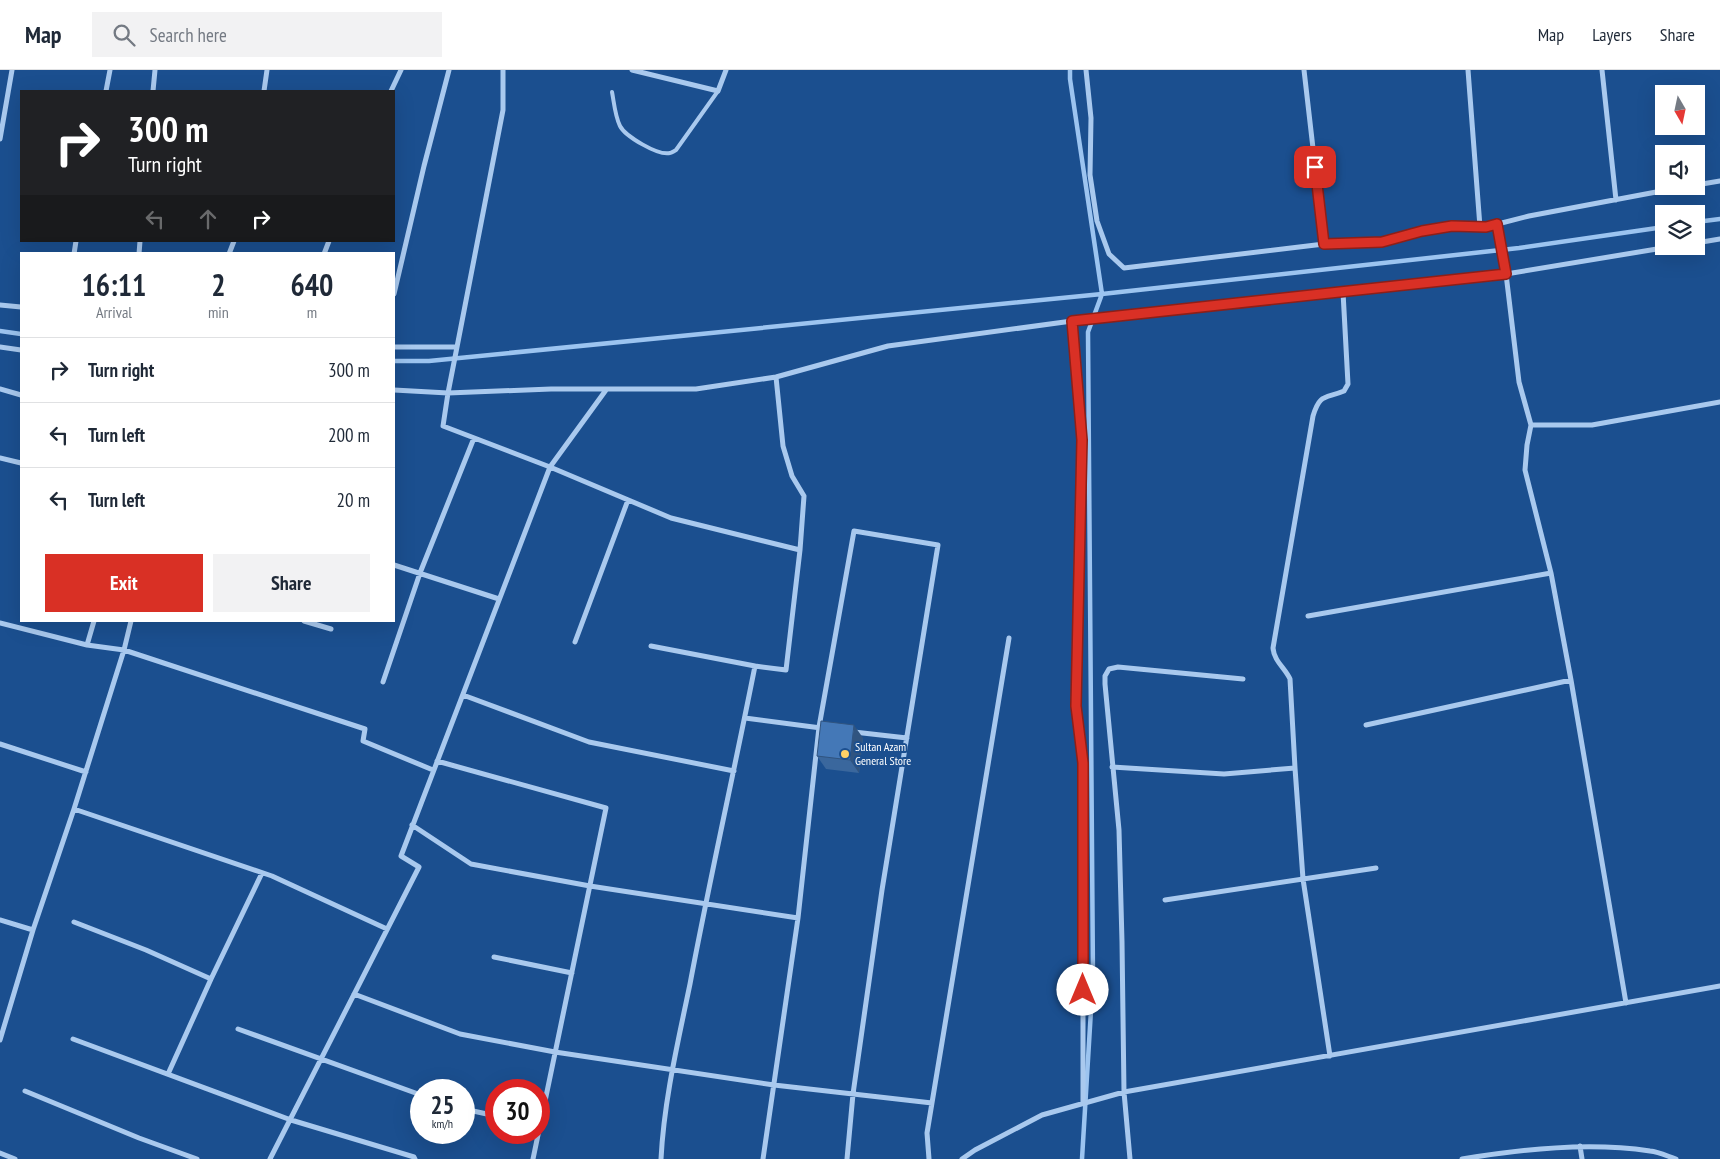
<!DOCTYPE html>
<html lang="en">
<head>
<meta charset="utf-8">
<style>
  :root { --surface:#fff; --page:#f2f2f3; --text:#1f2937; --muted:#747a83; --line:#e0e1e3; --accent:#d93025 }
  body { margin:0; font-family:"PT Sans Narrow",sans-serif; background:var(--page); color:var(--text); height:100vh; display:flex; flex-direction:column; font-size:19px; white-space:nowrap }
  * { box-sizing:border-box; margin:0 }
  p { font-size:16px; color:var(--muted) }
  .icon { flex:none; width:28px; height:28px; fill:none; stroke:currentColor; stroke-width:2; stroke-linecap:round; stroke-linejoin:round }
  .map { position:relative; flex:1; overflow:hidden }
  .panel { position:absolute; left:20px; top:182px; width:375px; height:370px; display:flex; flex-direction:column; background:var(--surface); border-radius:0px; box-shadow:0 5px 20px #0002 }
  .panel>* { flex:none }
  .hud { position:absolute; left:20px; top:20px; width:375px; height:152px; border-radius:0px; box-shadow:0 5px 20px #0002; background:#202124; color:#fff; overflow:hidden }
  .needle { width:32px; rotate:171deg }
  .buttons { position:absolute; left:1655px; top:15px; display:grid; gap:10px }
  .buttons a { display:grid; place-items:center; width:50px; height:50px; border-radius:0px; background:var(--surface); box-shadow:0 5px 20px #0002; font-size:25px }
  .speed { position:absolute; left:410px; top:1009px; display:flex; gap:10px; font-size:25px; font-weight:700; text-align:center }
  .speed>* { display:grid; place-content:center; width:65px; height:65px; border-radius:50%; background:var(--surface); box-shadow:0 5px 20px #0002; line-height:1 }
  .speed small { font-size:12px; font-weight:400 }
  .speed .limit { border:8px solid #d22; background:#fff; color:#111 }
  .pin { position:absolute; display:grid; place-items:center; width:42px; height:42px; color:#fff; margin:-21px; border-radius:10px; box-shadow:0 2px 8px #0006 }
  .me { position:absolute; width:55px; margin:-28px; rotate:0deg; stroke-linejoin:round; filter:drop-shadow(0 0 4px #0008) }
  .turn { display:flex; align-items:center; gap:18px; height:105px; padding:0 25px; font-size:22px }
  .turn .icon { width:65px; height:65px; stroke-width:2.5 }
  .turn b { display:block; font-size:35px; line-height:42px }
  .lanes { display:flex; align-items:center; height:48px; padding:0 25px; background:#0003; justify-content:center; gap:25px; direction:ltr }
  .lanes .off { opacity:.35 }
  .eta { display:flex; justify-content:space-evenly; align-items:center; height:85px; text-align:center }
  .eta b { font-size:30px; font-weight:800; line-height:35px }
  .button { display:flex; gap:10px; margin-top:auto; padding:10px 25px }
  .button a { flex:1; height:58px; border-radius:0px; background:var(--accent); color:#fff; font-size:20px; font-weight:800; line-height:58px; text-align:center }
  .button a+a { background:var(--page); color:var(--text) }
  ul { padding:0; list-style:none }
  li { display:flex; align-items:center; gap:15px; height:65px; padding:0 25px; border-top:1px solid var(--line) }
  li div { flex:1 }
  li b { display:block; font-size:19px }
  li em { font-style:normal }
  header { display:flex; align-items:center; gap:30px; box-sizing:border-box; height:70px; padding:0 25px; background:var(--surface); border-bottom:1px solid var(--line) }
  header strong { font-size:24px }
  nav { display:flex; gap:28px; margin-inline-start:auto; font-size:18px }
  .search { width:350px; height:45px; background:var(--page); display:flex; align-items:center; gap:12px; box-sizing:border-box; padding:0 18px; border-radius:0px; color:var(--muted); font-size:19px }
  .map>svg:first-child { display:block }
</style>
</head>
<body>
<header>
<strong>Map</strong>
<div class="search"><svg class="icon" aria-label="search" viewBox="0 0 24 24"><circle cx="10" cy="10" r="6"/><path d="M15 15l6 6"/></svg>Search here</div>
<nav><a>Map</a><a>Layers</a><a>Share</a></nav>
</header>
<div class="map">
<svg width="1720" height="1089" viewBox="0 0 1720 1089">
  <rect width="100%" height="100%" fill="#1b4f8f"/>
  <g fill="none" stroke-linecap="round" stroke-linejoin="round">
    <path stroke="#9cc4f0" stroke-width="4.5" d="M1070,0V9L1102,224L1088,262L1093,907L1082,1089
      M1696,152L1720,149
      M0,261L21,264
      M394,291H429L1102,224L1519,178L1664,157"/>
    <path stroke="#a9c9ee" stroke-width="4" d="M612,22C614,32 615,46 620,56C625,66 658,86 670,83C671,83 676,80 676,80L718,21"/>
    <path stroke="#a9c9ee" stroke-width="5" d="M632,0L718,21L726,0
      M1086,0L1091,48L1090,105L1097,151L1109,184L1124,198L1324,174L1382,172L1422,161L1452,156L1486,157L1529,146L1688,116
      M1304,0L1324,174
      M1468,0L1480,157
      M1602,0L1616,130
      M106,21L110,0
      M153,21L155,0
      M264,21L267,0
      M391,21L401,0
      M0,69L12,0
      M1696,115L1720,111
      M1497,155L1506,204L1519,312L1531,355L1527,375L1525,400L1551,503L1571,610L1626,933
      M1696,173L1720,169
      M74,184L76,171
      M139,184L140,171
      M229,184L234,171
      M324,184L329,171
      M394,224L424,96L449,0
      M0,235L21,237
      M1072,251L1082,370L1076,635L1083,693V1033
      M0,277L21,280
      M394,277H457L448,323L394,320
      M457,277L503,40V0
      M0,319L21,325
      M1531,355H1592L1720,332
      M0,388L21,393
      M800,480L671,448L550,397L443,356L448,323L551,319H696L776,307L888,276L1072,251L1506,204L1675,176
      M394,495L499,529
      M1308,546L1551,503
      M131,551L124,580L74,739L272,806L387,859
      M304,551L331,559
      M0,553L87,575L94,551
      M575,572L628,430
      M87,575L124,580L365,659L363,671L433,700
      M651,576L755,596
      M383,612L420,503L474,368
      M463,625L589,672L734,701
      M745,648L821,658
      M1366,655L1571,610
      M854,662L907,668
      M0,674L86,702
      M437,691L606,738L533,1089
      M1112,697L1224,704L1295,698
      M412,755L471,794L590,816L798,848
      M1165,830L1376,798
      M0,850L33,860
      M74,852L146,880L211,909
      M494,887L572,903
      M354,924L460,964L555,982L774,1015L932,1033
      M238,959L421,1025
      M73,969L291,1050L414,1087L415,1089
      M0,970L33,860L74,739
      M1330,986L1303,809L1295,698L1290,609C1285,598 1274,591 1273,578L1313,346C1320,323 1325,329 1344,321L1348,314L1343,222
      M168,1004L211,909L262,803
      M25,1021L139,1068L197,1089
      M464,1039L496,1046
      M1580,1076L1582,1089
      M0,1083L15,1089
      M270,1089L419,797L401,786L550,397L606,320
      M661,1089C664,1030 678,972 690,914C710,808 734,702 755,596L786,600L800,480L804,426L792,406L783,376L776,307
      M763,1089L798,848L819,657L854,461L938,475L882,820L853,1024L847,1089
      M929,1089L927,1063L1009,568
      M962,1089L975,1080L1042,1045L1124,1022L1720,916
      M1130,1089L1124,1022L1122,872L1119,760L1105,614V606L1109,599L1118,597L1243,609
      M1462,1089C1524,1079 1588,1072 1650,1081C1659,1082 1667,1086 1676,1089"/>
  </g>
  <path fill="#3a679d" d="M863,668L859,703L826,699L817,686Z"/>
  <path fill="#305480" d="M854,655L863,668L859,703L850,690Z"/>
  <path fill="#4478b7" stroke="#305480" d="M821,651L854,655L850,690L817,686Z"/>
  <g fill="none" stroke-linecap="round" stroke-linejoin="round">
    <g stroke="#8d1f18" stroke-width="12">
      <path id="route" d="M1083,920V693L1076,636L1082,370L1072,251L1506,204L1497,154L1486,157L1452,156L1422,161L1382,172L1324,174L1315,97"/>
    </g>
    <use href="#route" stroke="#d93025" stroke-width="9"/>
  </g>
  <circle fill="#ffd166" stroke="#1b4f8f" stroke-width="2" cx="845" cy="684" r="5"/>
  <g text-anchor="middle" stroke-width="4" stroke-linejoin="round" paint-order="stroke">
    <g font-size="12" fill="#fff" stroke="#1b4f8f" text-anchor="start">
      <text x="855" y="681">Sultan Azam<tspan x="855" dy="14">General Store</tspan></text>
    </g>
  </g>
</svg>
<div class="buttons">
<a><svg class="needle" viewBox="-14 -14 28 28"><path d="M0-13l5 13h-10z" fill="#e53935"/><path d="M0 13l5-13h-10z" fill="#747a83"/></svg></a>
<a><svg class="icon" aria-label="sound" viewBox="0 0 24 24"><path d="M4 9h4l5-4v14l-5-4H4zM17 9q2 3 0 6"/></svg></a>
<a><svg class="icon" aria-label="layers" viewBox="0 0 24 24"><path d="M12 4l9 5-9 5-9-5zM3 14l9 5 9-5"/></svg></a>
</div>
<div class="speed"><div>25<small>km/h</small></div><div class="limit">30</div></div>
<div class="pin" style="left:1315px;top:97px;background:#d93025"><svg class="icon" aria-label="arrive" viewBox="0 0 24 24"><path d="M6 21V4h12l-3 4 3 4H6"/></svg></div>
<svg class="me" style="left:1083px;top:920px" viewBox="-20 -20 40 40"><circle r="19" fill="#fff"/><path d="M0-13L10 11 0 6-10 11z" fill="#d93025"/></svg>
<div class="hud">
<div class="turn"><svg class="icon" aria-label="right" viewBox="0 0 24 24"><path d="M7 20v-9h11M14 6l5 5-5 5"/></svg><div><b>300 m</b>Turn right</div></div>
<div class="lanes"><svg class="icon off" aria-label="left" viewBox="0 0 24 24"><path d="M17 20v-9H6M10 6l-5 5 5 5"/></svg><svg class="icon off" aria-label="ahead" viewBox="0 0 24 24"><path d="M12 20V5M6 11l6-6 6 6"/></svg><svg class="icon" aria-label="right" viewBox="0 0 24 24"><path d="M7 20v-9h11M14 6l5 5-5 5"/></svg></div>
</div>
<section class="panel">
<div class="eta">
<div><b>16:11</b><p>Arrival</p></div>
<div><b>2</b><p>min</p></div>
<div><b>640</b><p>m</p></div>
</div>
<ul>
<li><svg class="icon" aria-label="right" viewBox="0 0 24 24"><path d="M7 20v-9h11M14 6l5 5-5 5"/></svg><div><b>Turn right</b></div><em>300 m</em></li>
<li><svg class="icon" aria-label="left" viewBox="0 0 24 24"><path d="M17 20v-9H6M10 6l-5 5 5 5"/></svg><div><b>Turn left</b></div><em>200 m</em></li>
<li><svg class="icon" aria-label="left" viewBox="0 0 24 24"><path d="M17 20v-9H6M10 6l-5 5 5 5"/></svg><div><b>Turn left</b></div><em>20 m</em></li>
</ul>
<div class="button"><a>Exit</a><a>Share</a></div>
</section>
</div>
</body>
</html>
